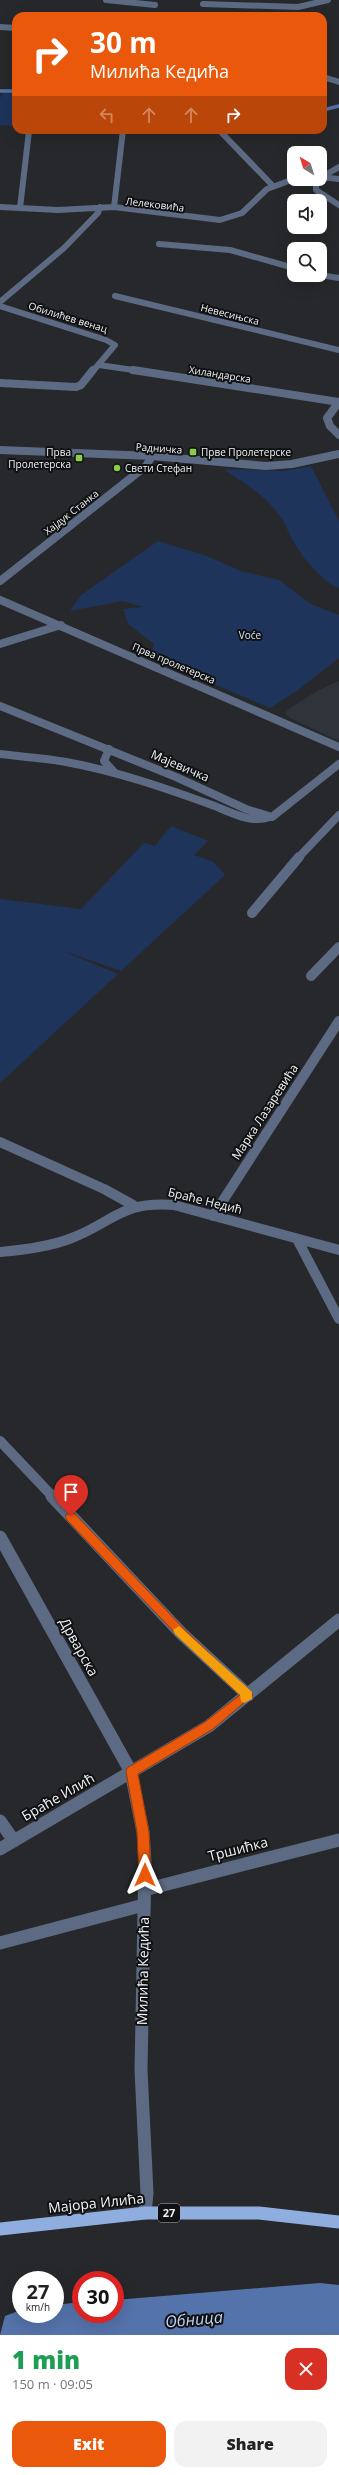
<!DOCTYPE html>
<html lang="en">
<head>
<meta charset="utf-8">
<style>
  :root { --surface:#fff; --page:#f2f2f2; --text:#222; --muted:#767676; --accent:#ea580c }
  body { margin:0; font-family:"Open Sans",sans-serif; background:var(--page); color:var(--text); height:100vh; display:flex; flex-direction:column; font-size:15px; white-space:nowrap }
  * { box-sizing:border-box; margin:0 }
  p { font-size:13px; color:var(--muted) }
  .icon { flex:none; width:22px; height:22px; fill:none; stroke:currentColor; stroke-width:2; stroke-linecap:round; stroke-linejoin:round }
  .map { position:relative; height:2335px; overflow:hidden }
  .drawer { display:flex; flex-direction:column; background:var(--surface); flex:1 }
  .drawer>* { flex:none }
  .top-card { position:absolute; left:12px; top:12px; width:315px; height:122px; border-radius:12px; box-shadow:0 4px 16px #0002; background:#ea580c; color:#fff; overflow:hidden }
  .needle { width:26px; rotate:322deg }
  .controls { position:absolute; left:287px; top:146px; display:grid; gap:8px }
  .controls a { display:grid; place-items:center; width:40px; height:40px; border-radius:8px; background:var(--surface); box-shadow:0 4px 16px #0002; font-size:20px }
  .speed { position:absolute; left:12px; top:2271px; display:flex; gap:8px; font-size:20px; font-weight:700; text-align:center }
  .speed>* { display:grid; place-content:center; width:52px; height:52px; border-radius:50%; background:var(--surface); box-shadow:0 4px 16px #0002; line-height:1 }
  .speed small { font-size:10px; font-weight:400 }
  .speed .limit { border:6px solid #d22; background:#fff; color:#111 }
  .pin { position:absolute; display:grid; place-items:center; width:34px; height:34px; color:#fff; margin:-41px -17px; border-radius:50% 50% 50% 0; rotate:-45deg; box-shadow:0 0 4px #0007 }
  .pin .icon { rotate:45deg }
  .me { position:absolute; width:44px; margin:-22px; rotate:0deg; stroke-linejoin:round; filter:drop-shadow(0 0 3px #0008) }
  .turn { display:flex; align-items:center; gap:14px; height:84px; padding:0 12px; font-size:18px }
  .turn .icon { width:52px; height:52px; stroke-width:2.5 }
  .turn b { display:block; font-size:28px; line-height:34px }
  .lanes { display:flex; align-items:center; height:38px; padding:0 12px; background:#0003; justify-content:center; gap:20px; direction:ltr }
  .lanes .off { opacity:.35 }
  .round { display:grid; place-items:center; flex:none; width:42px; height:42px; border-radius:12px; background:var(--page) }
  .summary { display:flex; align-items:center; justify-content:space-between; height:68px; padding:0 12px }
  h1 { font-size:24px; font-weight:800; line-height:30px; color:#1e9e55 }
  .button { display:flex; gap:8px; margin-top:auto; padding:8px 12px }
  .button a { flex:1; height:46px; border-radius:12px; background:var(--accent); color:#fff; font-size:16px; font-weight:800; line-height:46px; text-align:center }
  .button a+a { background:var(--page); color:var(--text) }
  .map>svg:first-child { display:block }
</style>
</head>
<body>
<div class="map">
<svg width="339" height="2335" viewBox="0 0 339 2335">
  <rect width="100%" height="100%" fill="#27282b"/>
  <path fill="#2f343b" d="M339,681V741L290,718L286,714L287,710L317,691Z"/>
  <path fill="#1e345b" d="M9,92L16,93V126L0,125V98L3,93Z
    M311,466L339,521V588C321,581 305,560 294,543C289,535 286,524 280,516C265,495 244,483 223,469L285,471Z
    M158,541L207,556L241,571L279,580L311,604L339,615V658L298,690L270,708L150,657L154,644L128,624L123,609L143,607L123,601L70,611L81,595Z
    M171,826L208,841L194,855L214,862L225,875L121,971L58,949L118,974L0,1083V899L81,909L144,843L155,846Z"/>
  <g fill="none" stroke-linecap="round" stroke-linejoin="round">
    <path stroke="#5473ab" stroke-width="3.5" d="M0,91H16
      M323,110L339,106"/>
    <path fill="#5473ab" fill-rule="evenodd" d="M320,2283L339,2285V2335H0L5,2316L21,2310V2314H55V2305L81,2302V2314H115V2300Z"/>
    <path stroke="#5c6b83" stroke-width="6" d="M106,0L155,5
      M203,4L298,7L328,0
      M219,130L273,186
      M320,177L339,179
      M320,178L339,167
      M319,179L316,183V190L339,205
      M0,207L58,210L114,207L220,220L242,213L267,189L294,179
      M114,207L123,130
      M20,208L29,131
      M159,244L230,250L294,268
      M320,275L339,278
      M115,296L339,350
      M0,302L64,248L98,213L100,207
      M0,306L106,340L115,345L93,371
      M99,365L140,371"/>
    <path stroke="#5c6b83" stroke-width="8" d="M133,370L339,402
      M0,383L76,387L81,385L93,370
      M339,402L327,418L330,426L339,435
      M0,581L146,466L152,456
      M0,600L339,747
      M0,644L61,625
      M0,706L176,777L246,809L272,817L339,764
      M109,749L104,761L115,773
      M0,754C22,757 45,758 66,762C116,771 165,788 212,805C231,812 250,824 270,817
      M298,858L339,815"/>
    <path stroke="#5c6b83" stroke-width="10" d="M252,913L299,857
      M311,976L339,947
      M0,1142L104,1189L133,1205
      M213,1216L339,1021
      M297,1239L339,1319
      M0,1252C24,1250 49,1247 72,1238C115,1221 121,1201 174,1205L339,1250
      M0,1441L53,1497"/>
    <path stroke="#5c6b83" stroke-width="13" d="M52,1496L181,1633L248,1695
      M0,1537L131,1772L143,1832L145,1861L141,2070L147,2193L145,2213
      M0,1821L14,1841
      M0,1849L209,1726L339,1620
      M144,1890L339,1840
      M0,1943L144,1905"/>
    <path stroke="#5c6b83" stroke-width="6" d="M0,27L16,28
      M323,77L339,82"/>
    <path stroke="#5c6b83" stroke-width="8" d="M0,450L152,456L266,466L292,464L339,454"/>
    <path stroke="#8faddf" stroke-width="13" d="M0,2229L145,2213H259L339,2222"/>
  </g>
  <path fill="#ea580c" stroke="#983908" d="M71,1512L74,1513L185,1630L253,1695L213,1729L138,1774L149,1832L151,1875L145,1881L139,1875L137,1832L126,1772L127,1768L205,1722L240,1695L178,1636L67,1520L65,1516Z"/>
  <path fill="#f59e0b" d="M179,1626L252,1692V1699L244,1703L241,1701L240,1695L175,1634L173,1630Z"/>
  <g fill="#8ace48" stroke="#101112" stroke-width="1.5">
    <rect x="189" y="448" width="8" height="8" rx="2"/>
    <rect x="75" y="454" width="8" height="8" rx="2"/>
    <circle cx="117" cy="468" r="4"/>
  </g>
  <g text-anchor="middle" stroke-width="4" stroke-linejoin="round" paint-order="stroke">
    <g font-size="10" fill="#f1f2f4" stroke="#101112">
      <text transform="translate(155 204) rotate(7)" y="4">Лелековића</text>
      <text transform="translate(230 314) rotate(14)" y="4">Невесињска</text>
      <text transform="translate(68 317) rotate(17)" y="4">Обилићев венац</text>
      <text transform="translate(220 374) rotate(9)" y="4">Хиландарска</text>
      <text transform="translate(159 448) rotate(4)" y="4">Радничка</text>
      <text transform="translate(71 512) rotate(-38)" y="4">Хајдук Станка</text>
      <text transform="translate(174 663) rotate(23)" y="4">Прва пролетерска</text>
    </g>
    <g font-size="10" fill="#f1f2f4" stroke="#101112" text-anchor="start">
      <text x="71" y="456" text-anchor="end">Прва<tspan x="71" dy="12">Пролетерска</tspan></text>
      <text x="201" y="456">Прве Пролетерске</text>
      <text x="125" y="472">Свети Стефан</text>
    </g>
    <g font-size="10" fill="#dae4f5" stroke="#101112">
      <text x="250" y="639">Voće</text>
    </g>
    <rect fill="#101112" stroke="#aeaeb0" stroke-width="1" x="158" y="2204" width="22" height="18" rx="3"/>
    <g font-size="11" font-weight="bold" fill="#f1f2f4">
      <text x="169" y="2217">27</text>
    </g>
    <g font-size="12" fill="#f1f2f4" stroke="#101112">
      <text transform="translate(180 766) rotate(23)" y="4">Мајевичка</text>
      <text transform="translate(265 1112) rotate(-57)" y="4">Марка Лазаревића</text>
      <text transform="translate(205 1201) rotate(14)" y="4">Браће Недић</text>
    </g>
    <g font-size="14" fill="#f1f2f4" stroke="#101112">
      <text transform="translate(79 1647) rotate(61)" y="5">Дрварска</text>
      <text transform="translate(58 1797) rotate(-30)" y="5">Браће Илић</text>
      <text transform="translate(238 1849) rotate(-14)" y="5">Тршићка</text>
      <text transform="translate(143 1971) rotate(-89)" y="5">Милића Кедића</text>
      <text transform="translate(96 2203) rotate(-6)" y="5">Мајора Илића</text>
    </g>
    <g font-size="16" font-style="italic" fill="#c1d4f5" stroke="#101112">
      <text transform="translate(194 2319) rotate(-5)" y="6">Обница</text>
    </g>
  </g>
</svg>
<div class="controls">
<a><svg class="needle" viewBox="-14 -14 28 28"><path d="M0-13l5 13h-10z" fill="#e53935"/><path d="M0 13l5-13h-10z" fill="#767676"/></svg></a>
<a><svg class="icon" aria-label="sound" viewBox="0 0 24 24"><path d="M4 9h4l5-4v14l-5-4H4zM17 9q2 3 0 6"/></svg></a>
<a><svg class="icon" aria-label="search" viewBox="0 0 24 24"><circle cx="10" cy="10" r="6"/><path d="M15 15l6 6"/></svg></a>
</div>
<div class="speed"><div>27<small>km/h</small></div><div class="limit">30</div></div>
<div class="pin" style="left:71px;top:1516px;background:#d93025"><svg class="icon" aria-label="arrive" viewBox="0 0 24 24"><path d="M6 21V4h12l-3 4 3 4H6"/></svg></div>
<svg class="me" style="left:145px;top:1875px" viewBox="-20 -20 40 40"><path d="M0-17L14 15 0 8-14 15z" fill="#ea580c" stroke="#fff" stroke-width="4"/></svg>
<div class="top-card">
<div class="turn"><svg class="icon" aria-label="right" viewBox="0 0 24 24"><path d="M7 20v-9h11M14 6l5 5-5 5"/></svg><div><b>30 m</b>Милића Кедића</div></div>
<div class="lanes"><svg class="icon off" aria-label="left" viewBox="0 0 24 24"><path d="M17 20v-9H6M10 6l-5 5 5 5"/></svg><svg class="icon off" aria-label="ahead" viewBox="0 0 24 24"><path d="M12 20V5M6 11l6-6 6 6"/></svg><svg class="icon off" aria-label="ahead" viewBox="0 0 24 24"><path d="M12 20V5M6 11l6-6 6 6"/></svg><svg class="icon" aria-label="right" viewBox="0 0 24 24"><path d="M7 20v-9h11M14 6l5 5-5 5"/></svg></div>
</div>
</div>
<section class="drawer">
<div class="summary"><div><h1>1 min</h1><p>150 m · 09:05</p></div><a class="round" style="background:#d93025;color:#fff"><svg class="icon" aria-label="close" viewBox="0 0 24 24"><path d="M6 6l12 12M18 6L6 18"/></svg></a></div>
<div class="button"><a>Exit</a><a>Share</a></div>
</section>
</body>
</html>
